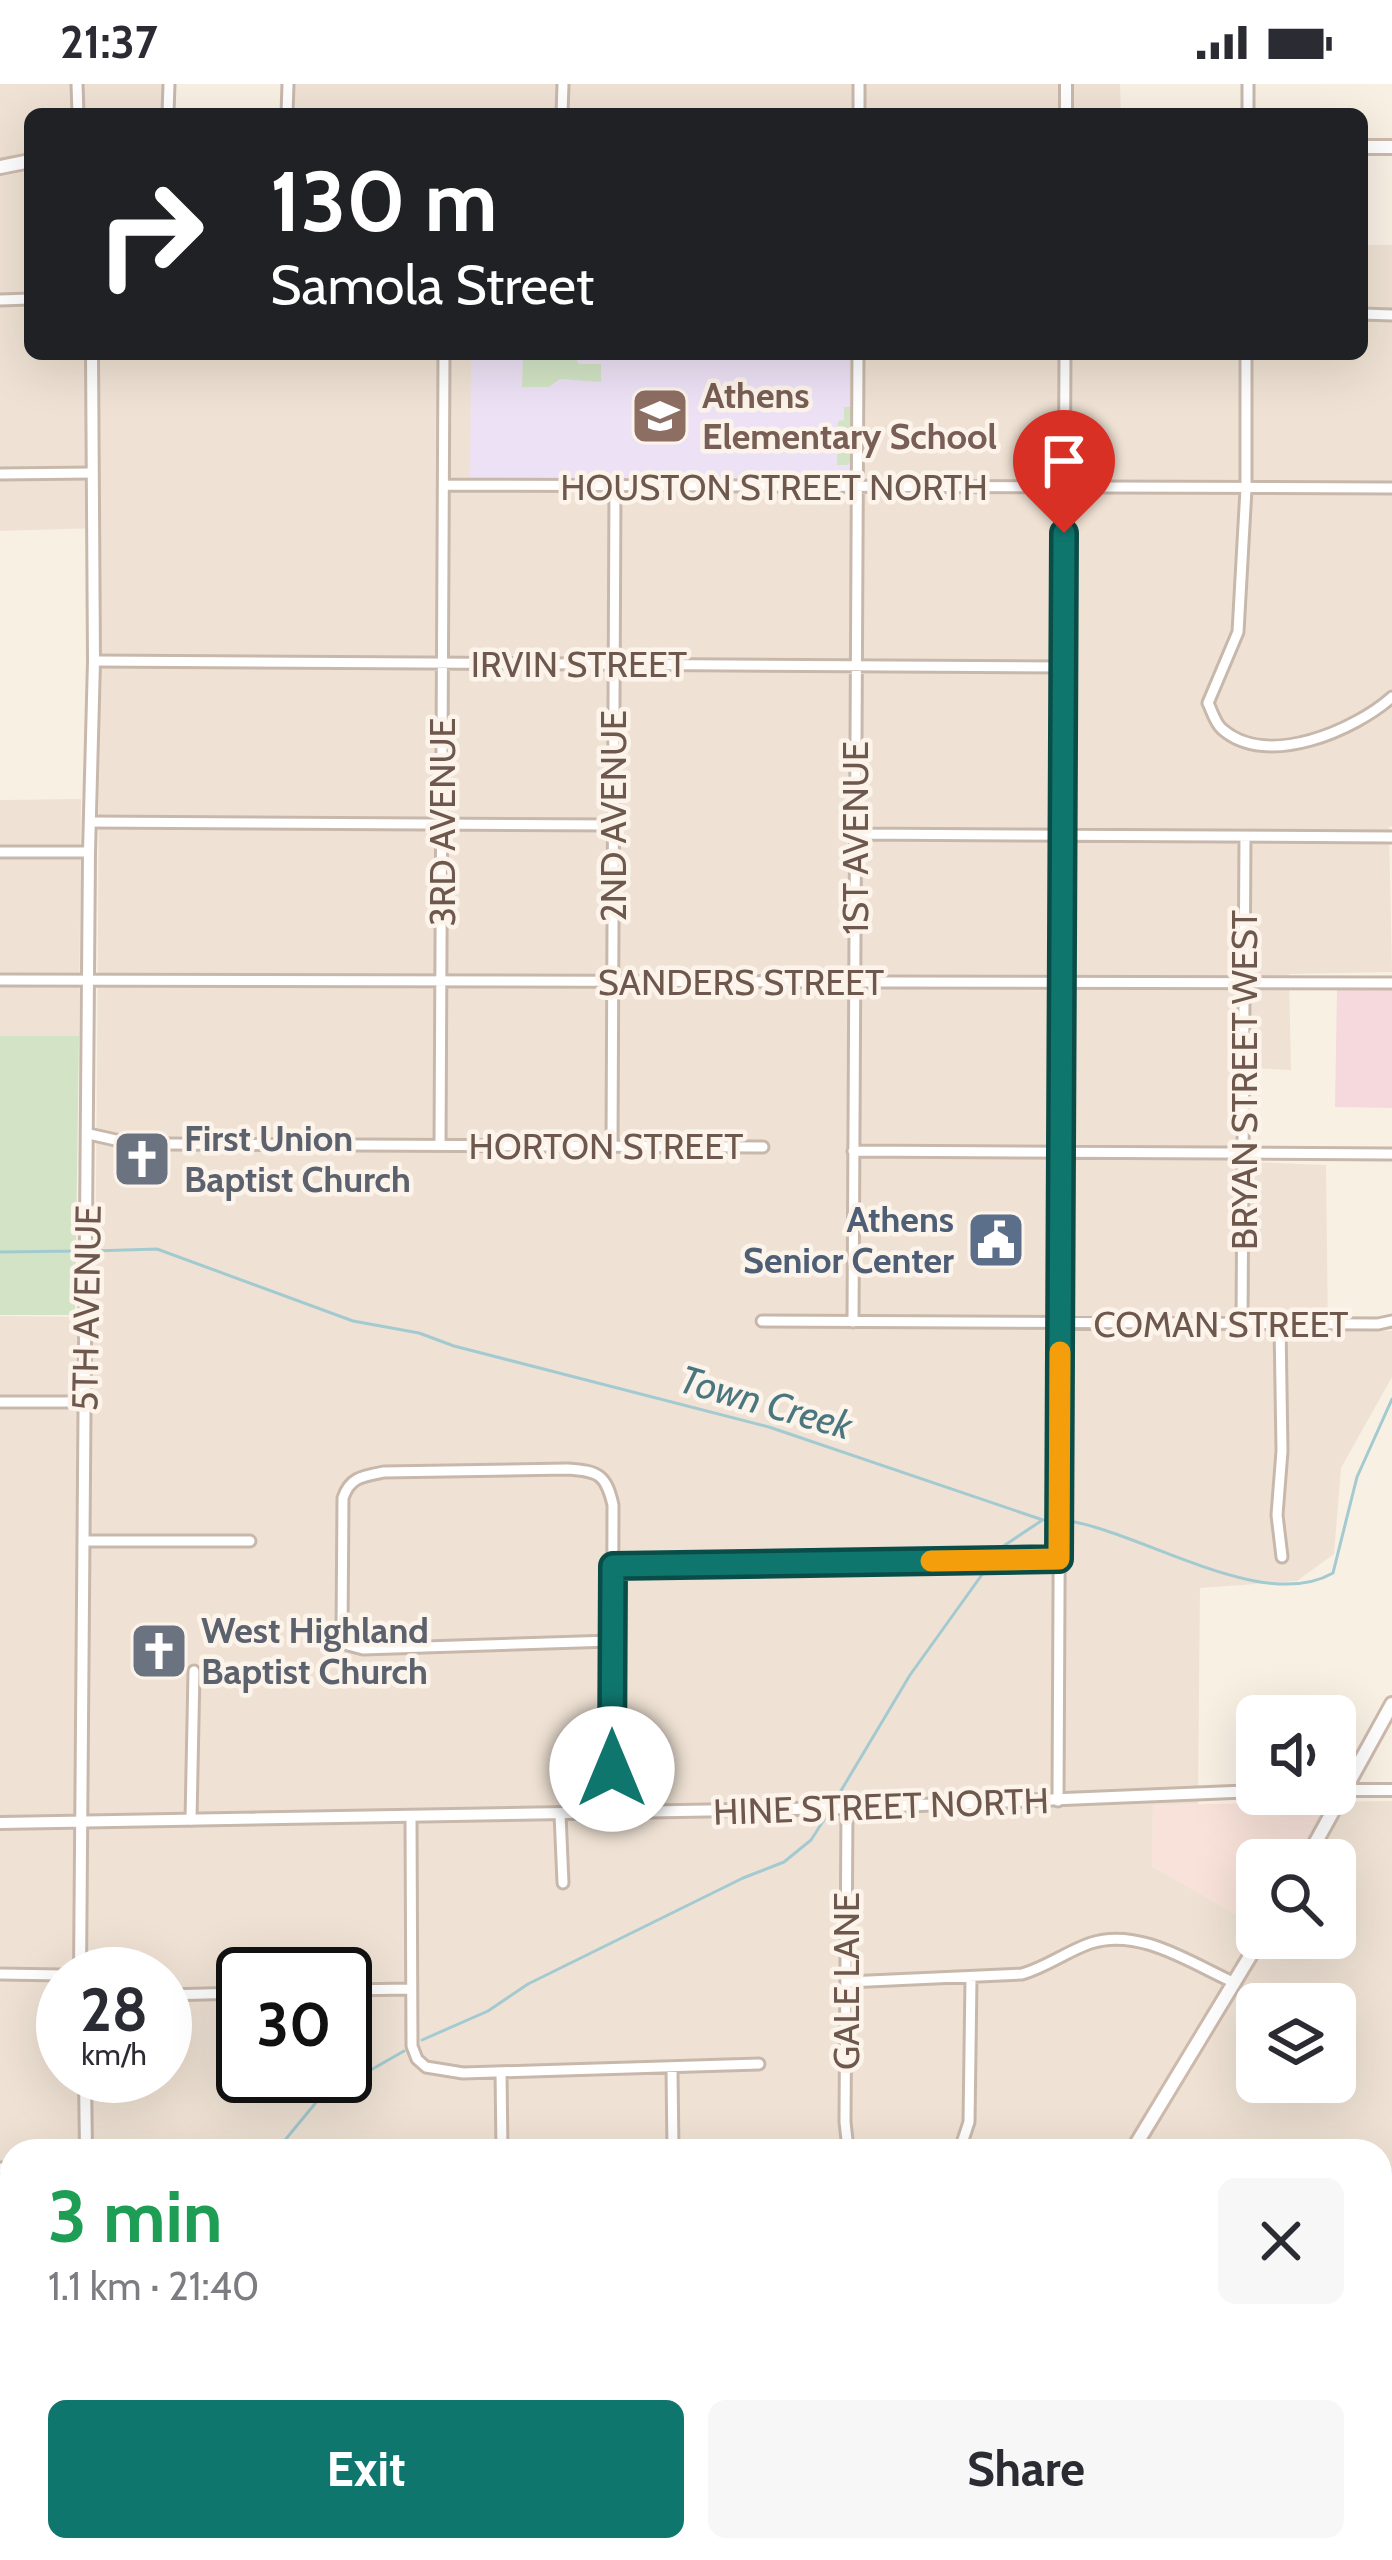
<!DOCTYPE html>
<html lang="en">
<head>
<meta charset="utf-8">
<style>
  :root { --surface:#fff; --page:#f7f7f7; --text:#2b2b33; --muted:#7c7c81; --accent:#0f766e }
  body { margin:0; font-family:Cabin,sans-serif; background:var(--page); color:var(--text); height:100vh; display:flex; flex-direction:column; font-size:45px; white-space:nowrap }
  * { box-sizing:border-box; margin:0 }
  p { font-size:39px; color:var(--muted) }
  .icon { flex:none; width:66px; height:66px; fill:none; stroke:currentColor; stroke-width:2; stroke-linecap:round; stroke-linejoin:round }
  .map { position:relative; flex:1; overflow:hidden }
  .side { position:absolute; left:0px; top:2055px; width:1392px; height:423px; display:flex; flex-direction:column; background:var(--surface); border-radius:36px 36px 0 0; box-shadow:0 12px 48px #0002 }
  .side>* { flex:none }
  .banner { position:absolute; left:24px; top:24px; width:1344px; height:252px; border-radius:18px; box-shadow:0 12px 48px #0002; background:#202124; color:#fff; overflow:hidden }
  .controls { position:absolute; left:1236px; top:1611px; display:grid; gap:24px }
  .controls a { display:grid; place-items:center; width:120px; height:120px; border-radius:18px; background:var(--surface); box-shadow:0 12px 48px #0002; font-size:60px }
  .speed { position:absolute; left:36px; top:1863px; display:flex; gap:24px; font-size:60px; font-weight:700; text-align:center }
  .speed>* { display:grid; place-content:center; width:156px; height:156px; border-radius:50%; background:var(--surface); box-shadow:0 12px 48px #0002; line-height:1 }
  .speed small { font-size:30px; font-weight:400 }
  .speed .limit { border:6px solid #111; border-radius:18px; background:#fff; color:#111 }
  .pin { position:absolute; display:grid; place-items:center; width:102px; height:102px; color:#fff; margin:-123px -51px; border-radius:50% 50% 50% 0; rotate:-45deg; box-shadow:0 0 12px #0007 }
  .pin .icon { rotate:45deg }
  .me { position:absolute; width:132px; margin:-66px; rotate:0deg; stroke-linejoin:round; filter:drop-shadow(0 0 9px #0008) }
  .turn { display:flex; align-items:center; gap:42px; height:252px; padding:0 48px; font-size:54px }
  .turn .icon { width:156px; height:156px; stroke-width:2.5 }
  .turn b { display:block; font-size:84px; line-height:102px }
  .round { display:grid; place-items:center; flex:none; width:126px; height:126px; border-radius:18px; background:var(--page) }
  .summary { display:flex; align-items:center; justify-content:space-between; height:204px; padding:0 48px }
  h1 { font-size:72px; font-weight:700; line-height:90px; color:#1e9e55 }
  .cta { display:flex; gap:24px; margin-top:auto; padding:24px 48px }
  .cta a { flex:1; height:138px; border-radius:18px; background:var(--accent); color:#fff; font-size:48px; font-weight:700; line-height:138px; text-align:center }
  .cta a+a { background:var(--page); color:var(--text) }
  .status { display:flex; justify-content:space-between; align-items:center; height:84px; padding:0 60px; background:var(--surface); direction:ltr }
  .status svg { height:33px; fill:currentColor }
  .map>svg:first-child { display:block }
</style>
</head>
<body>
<div class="status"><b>21:37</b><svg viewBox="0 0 49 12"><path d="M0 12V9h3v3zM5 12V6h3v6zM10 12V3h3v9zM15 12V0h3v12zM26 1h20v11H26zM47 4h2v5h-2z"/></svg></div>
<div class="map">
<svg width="1392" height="2476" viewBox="0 0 1392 2476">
  <rect width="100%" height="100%" fill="#f9f0e4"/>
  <path fill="#efe2d4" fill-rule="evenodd" d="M0,0H174L173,30H30V270H1362V161H1392V742L1389,743L1392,888L1289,890L1291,986L1252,984L1250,1078L1326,1081L1328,1245L1392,1247V1293L1341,1384L1334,1470L1297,1497L1200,1504L1198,1720L1153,1722L1152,1782L1257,1842V1854H1335V1776H1294L1325,1718L1392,1717V2476H107V2466H1380V2067H12V2466H82V2476H0V1232L95,1233L101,444L0,447ZM63,1890H165V1992H63ZM243,1890H345V1992H243ZM1257,1920H1335V1998H1257Z
    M286,0H1120L1121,30H286Z
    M81,715L79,952H0V716Z"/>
  <path fill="#f8e2d9" d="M1325,1718L1294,1776H1257V1842L1152,1782L1153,1721Z"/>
  <path fill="#ede1f5" d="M471,270H849V393L470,396Z"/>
  <path fill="#f5d9dd" d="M1337,905H1392V1024L1335,1023Z"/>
  <path fill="#d2e4c5" d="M523,270H573L579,280H601V298L560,295L549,303H522Z
    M844,323H851L852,376L847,381H837L838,337L844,336Z
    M0,952H79L75,1231H0Z"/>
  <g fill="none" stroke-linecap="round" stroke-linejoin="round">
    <path stroke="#a3cad0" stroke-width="3" d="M92,1167L157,1165L353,1237L419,1249L454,1262L769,1343L1043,1436H1054
      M0,1168L82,1167
      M1063,1436C1140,1446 1262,1530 1333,1489L1357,1393L1392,1315
      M996,1467L1041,1437
      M833,1720L910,1591L986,1485
      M422,1956L488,1927L528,1900L743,1794L784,1778L811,1756L829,1728
      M276,2067L318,2016L404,1967
      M0,2179L12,2175
      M0,2451L12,2431"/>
    <g stroke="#c8b8ac" stroke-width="15">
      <path id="minor" d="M77,0L78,30
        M168,30L169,0
        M287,30L288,0
        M562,30L563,0
        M859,30V0
        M1248,30V0
        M0,216L30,215
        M1362,230L1392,231
        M1246,270V405L1238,548L1208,619C1212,627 1215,639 1222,645C1267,685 1355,646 1392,613
        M0,390L92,389
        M444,401L1392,404
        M94,577L1063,583
        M90,738L613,741
        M855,750L1392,753
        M0,768H89
        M0,896L1392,899
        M89,1050L129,1059L166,1060L763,1063
        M440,1061L444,270
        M612,1062L615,402
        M853,1067L1392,1070
        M762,1237L1378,1240L1392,1237
        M853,1238L858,270
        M1242,1240L1245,753
        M1280,1240L1282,1367L1277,1431L1282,1473
        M0,1318H83
        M84,1457H250
        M613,1482L1059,1475
        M612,1557L363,1565L348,1561L342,1548L343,1414C350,1393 363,1392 384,1388L568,1385C599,1387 606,1391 613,1421L612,1728
        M1058,1717L1065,270
        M847,1724L845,2038L848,2065L853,2067
        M560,1730L563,1799
        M411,1734L412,1962L417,1975L426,1983L463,1989L759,1980
        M191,1736L194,1587
        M0,1890L63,1891
        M847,1898L1022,1890C1047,1883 1067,1867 1091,1859C1140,1843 1192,1880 1235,1899
        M345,1906L411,1905
        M165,1911L243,1909
        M672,1986L673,2067
        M501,1988L502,2067
        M953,2067L962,2059L969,2038L971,1895
        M0,2084H12
        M1380,2207H1392
        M0,2313H12
        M1380,2368H1392
        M478,2476L645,2470L703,2476
        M1080,2476L1085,2466"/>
    </g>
    <g stroke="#c8b8ac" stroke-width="16">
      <path id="tertiary" d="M1066,30V0
        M1335,1706H1392
        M0,1739L847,1724L1257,1707
        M80,1890L89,768L94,577L92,270
        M85,1992L86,2067
        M95,2466V2476"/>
    </g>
    <g stroke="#cdbaad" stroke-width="18">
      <path id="secondary" d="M1362,63H1392
        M0,83L30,77
        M1306,1776L1392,1620
        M1132,2067L1261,1854
        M820,2476L830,2466"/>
    </g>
    <use href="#minor" stroke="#fff" stroke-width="9"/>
    <use href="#tertiary" stroke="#fff" stroke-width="10"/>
    <use href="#secondary" stroke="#fff" stroke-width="12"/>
  </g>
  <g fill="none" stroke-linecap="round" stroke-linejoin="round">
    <g stroke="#0a4d48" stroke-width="30">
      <path id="route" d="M612,1685L613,1482L1059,1475L1064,449"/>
    </g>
    <use href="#route" stroke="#0f766e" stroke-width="21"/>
    <path stroke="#f59e0b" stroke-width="21" d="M931,1477L1059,1475L1060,1268"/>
  </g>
  <defs>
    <g id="school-square" transform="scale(3)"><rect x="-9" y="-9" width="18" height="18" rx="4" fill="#8d6e63" stroke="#fcf4ea"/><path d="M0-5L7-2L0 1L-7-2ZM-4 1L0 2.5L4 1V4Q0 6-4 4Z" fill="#fff"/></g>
    <g id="church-square" transform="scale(3)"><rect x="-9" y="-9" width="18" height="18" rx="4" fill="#6b7280" stroke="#fcf4ea"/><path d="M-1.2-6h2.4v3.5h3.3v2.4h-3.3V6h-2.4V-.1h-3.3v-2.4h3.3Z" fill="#fff"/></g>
    <g id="civic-square" transform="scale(3)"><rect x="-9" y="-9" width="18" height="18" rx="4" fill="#5c6f8a" stroke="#fcf4ea"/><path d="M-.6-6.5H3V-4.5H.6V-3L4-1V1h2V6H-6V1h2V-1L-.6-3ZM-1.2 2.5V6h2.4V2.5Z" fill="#fff"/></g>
  </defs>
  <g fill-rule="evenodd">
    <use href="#school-square" x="660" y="332"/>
    <use href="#church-square" x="142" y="1075"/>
    <use href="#civic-square" x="996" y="1156"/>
    <use href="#church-square" x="159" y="1567"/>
  </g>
  <g text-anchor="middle" stroke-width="9" stroke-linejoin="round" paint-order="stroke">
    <g font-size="36" font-weight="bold" fill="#785e54" stroke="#fcf4ea" text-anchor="start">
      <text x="702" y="324">Athens<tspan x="702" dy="41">Elementary School</tspan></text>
    </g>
    <g font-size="36" fill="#6e584d" stroke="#fcf4ea">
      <text x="774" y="416">HOUSTON STREET NORTH</text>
      <text x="579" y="593">IRVIN STREET</text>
      <text transform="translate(613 732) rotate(-90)" y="13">2ND AVENUE</text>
      <text transform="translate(442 738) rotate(-90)" y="13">3RD AVENUE</text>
      <text transform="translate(855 754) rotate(-90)" y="13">1ST AVENUE</text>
      <text x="741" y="911">SANDERS STREET</text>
      <text transform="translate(1244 996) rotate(-90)" y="13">BRYAN STREET WEST</text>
      <text x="606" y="1075">HORTON STREET</text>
      <text transform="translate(86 1224) rotate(-89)" y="13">5TH AVENUE</text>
      <text x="1221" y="1253">COMAN STREET</text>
      <text transform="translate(881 1722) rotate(-2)" y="13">HINE STREET NORTH</text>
      <text transform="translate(846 1897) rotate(-90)" y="13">GALE LANE</text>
    </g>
    <g font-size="36" font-weight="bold" fill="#5b616d" stroke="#fcf4ea" text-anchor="start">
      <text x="184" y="1067">First Union<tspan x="184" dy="41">Baptist Church</tspan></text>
      <text x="201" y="1559">West Highland<tspan x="201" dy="41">Baptist Church</tspan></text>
    </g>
    <g font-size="36" font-weight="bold" fill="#4e5e75" stroke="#fcf4ea" text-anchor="end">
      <text x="954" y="1148">Athens<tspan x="954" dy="41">Senior Center</tspan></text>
    </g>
    <g font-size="39" font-style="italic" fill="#4a777f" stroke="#fcf4ea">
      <text transform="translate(766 1318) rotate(16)" y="14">Town Creek</text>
    </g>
  </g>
</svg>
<div class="controls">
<a><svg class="icon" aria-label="sound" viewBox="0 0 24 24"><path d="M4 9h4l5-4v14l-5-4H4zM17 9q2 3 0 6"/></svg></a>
<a><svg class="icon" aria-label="search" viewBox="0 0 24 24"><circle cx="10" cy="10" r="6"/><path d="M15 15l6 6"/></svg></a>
<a><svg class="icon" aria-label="layers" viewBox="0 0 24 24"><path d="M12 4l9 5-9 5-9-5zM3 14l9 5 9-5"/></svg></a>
</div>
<div class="speed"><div>28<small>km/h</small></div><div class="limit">30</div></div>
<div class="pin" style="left:1064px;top:449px;background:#d93025"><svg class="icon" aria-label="arrive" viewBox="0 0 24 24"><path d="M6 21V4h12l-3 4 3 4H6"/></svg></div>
<svg class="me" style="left:612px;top:1685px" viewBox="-20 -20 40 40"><circle r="19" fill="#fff"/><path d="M0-13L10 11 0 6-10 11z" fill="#0f766e"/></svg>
<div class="banner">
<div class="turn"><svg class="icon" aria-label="right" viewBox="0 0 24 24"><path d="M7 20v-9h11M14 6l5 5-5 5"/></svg><div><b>130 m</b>Samola Street</div></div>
</div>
<section class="side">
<div class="summary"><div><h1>3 min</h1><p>1.1 km · 21:40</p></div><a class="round"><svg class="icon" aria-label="close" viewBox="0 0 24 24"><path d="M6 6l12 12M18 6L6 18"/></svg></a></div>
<div class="cta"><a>Exit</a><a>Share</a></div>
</section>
</div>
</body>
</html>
